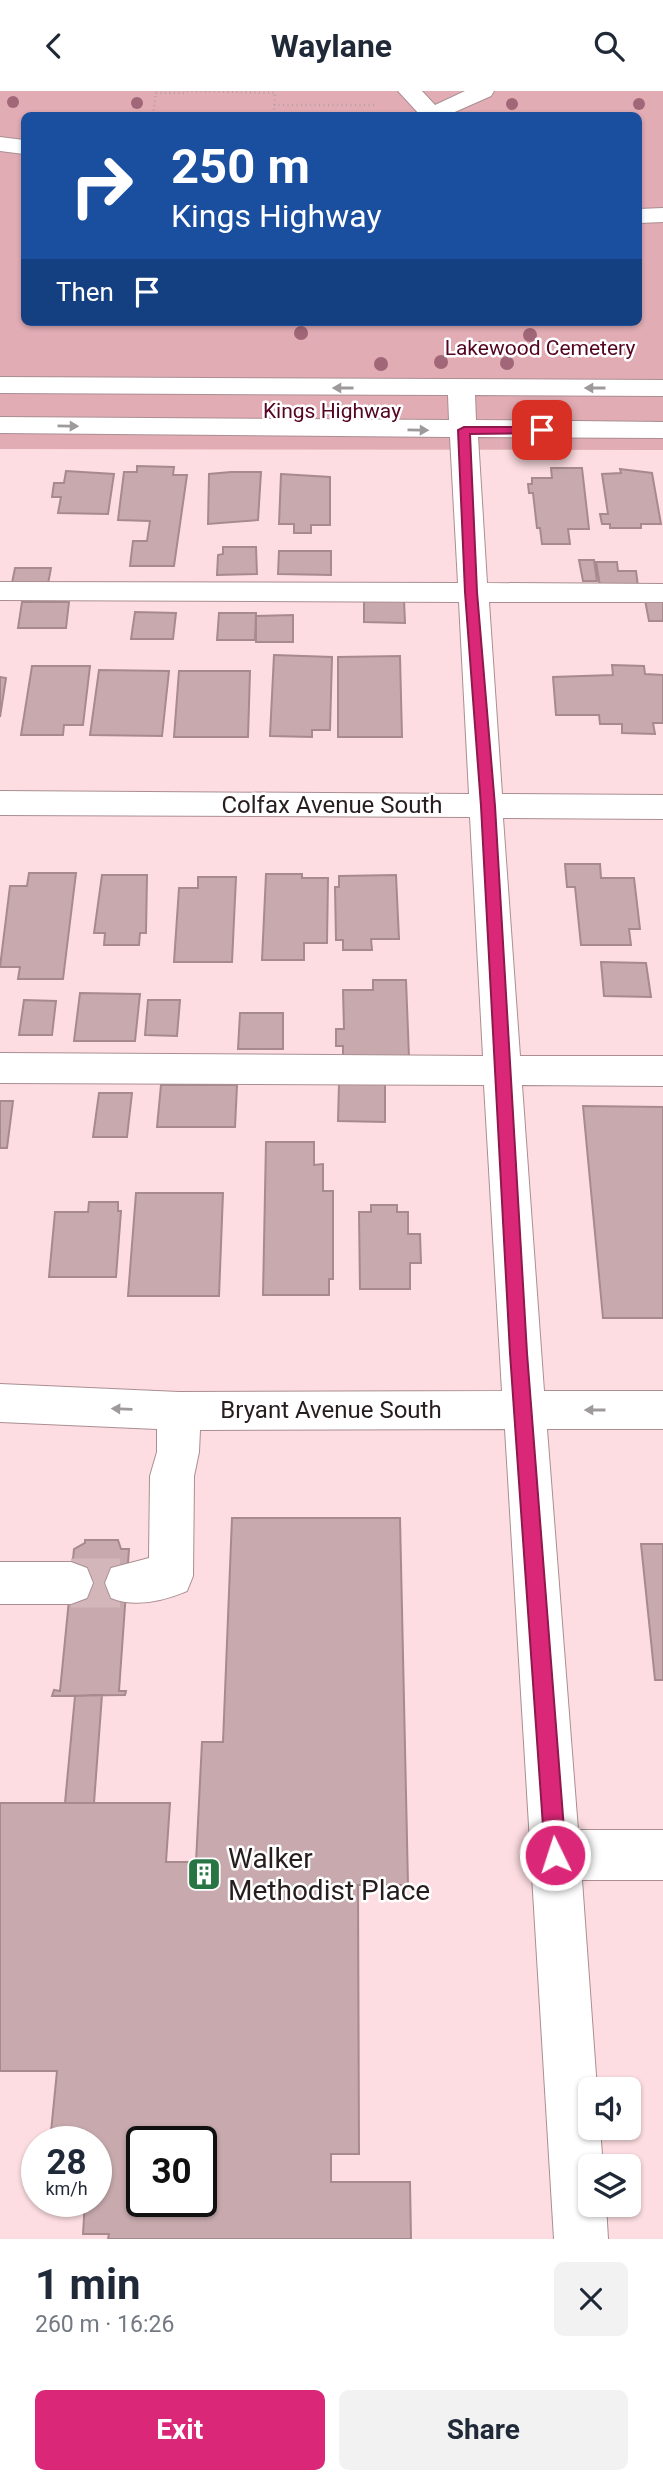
<!DOCTYPE html>
<html lang="en">
<head>
<meta charset="utf-8">
<style>
  :root { --surface:#fff; --page:#f2f2f3; --text:#1f2937; --muted:#747a83; --accent:#db2777 }
  body { margin:0; font-family:Roboto,sans-serif; background:var(--page); color:var(--text); height:100vh; display:flex; flex-direction:column; font-size:26px; white-space:nowrap }
  * { box-sizing:border-box; margin:0 }
  p { font-size:23px; color:var(--muted) }
  .icon { flex:none; width:38px; height:38px; fill:none; stroke:currentColor; stroke-width:2; stroke-linecap:round; stroke-linejoin:round }
  .map { position:relative; height:2148px; overflow:hidden }
  .side { display:flex; flex-direction:column; background:var(--surface); flex:1 }
  .side>* { flex:none }
  .hud { position:absolute; left:21px; top:21px; width:621px; height:214px; border-radius:10px; box-shadow:0 2px 5px #0004; background:#1a4fa0; color:#fff; overflow:hidden }
  .controls { position:absolute; left:578px; top:1986px; display:grid; gap:14px }
  .controls a { display:grid; place-items:center; width:63px; height:63px; border-radius:10px; background:var(--surface); box-shadow:0 2px 5px #0004; font-size:35px }
  .speed { position:absolute; left:21px; top:2035px; display:flex; gap:14px; font-size:35px; font-weight:700; text-align:center }
  .speed>* { display:grid; place-content:center; width:91px; height:91px; border-radius:50%; background:var(--surface); box-shadow:0 2px 5px #0004; line-height:1 }
  .speed small { font-size:18px; font-weight:400 }
  .speed .limit { border:4px solid #111; border-radius:10px; background:#fff; color:#111 }
  .pin { position:absolute; display:grid; place-items:center; width:60px; height:60px; color:#fff; margin:-30px; border-radius:14px; box-shadow:0 4px 10px #0006 }
  .me { position:absolute; width:77px; margin:-38px; rotate:356deg; stroke-linejoin:round; filter:drop-shadow(0 0 5px #0008) }
  .turn { display:flex; align-items:center; gap:24px; height:147px; padding:0 35px; font-size:32px }
  .turn .icon { width:91px; height:91px; stroke-width:2.5 }
  .turn b { display:block; font-size:49px; line-height:60px }
  .then { display:flex; align-items:center; height:66px; padding:0 35px; background:#0003; gap:14px; font-size:26px }
  .round { display:grid; place-items:center; flex:none; width:74px; height:74px; border-radius:10px; background:var(--page) }
  .headline { display:flex; align-items:center; justify-content:space-between; height:119px; padding:0 35px }
  h1 { font-size:42px; font-weight:700; line-height:52px }
  .cta { display:flex; gap:14px; margin-top:auto; padding:14px 35px }
  .cta a { flex:1; height:80px; border-radius:10px; background:var(--accent); color:#fff; font-size:28px; font-weight:700; line-height:80px; text-align:center }
  .cta a+a { background:var(--page); color:var(--text) }
  header { display:flex; justify-content:space-between; align-items:center; height:91px; padding:0 35px; background:var(--surface); font-size:32px; font-weight:700 }
  .map>svg:first-child { display:block }
</style>
</head>
<body>
<header><svg class="icon" aria-label="back" viewBox="0 0 24 24"><path d="M15 5l-7 7 7 7"/></svg>Waylane<svg class="icon" aria-label="search" viewBox="0 0 24 24"><circle cx="10" cy="10" r="6"/><path d="M15 15l6 6"/></svg></header>
<div class="map">
<svg width="663" height="2148" viewBox="0 0 663 2148">
  <rect width="100%" height="100%" fill="#fddde1"/>
  <path fill="#e1acb4" fill-rule="evenodd" d="M0,0H663V359L0,358ZM24,24H639V231H24Z"/>
  <path fill="#c8aaae" stroke="#a78a8e" stroke-width="2" fill-rule="evenodd" d="M137,375L174,376L173,384H187L174,475H130L133,450H147L150,430L118,429L124,381H137Z
    M551,377H582L589,438H568L570,453H542L540,437H537L533,402H529L528,393H532V387H552Z
    M620,378L652,382L661,433H641V437H610V433H602L600,423H608L602,383L621,382Z
    M66,380L114,383L108,423L58,422L61,406H52L54,392H64Z
    M231,381H261L258,429L208,433L209,383Z
    M281,383L330,386V434H311V442H294V433H279Z
    M223,456H256L257,483L217,484L218,464L223,463Z
    M279,460H331V484L278,483Z
    M579,469H594L597,490H583Z
    M596,471H617L618,480H636L638,495H600Z
    M15,477H51L48,493L12,492Z
    M364,508L404,509L405,532L364,531Z
    M645,509H663V530H649Z
    M22,511H69L66,537H18Z
    M135,521L176,522L173,548H131Z
    M219,522H256L255,549H217Z
    M293,524V551H256V525Z
    M274,564L332,566L330,639H312V646L270,645Z
    M400,565L402,646H338V566Z
    M612,574L644,575L645,583L663,584V632H653L655,643L622,642V633H600L599,624H556L553,586L613,584Z
    M32,575H90L83,634H64L63,644H21Z
    M99,579L169,580L162,645L90,644Z
    M179,580H250L248,646H174Z
    M0,586L6,587L0,626Z
    M565,773H600L601,787H634L640,838H629L631,854H581L575,796H567Z
    M29,782H76L63,888H18L20,876H0L10,795H27Z
    M266,783H302V787H328L327,852H304V869H262Z
    M102,784H147L146,842H140L139,854H104L105,842H94Z
    M396,784L399,848H371L372,859H343V849H336L335,796H339V785Z
    M198,786H236L232,871H174L179,797H198Z
    M601,871L646,872L651,906L604,905Z
    M373,889H406L409,966L343,965V955H336V938H344L343,899H373Z
    M80,902L140,903L135,950H74Z
    M24,909L56,910L52,944H19Z
    M148,909H180L177,945L145,944Z
    M240,922H283V958H238Z
    M339,993H385V1031L338,1030Z
    M161,994H237L235,1036H157Z
    M99,1002H132L127,1046H93Z
    M0,1010H13L7,1057H0Z
    M583,1015L663,1016V1227H603Z
    M266,1051H314V1074L323,1073V1100H333V1188H329V1204H263Z
    M136,1102H223L219,1205H128Z
    M89,1111H118V1120H121L116,1186H49L55,1121H88Z
    M371,1114H397V1121H408V1143H420L421,1172H410V1198H360L359,1121H371Z
    M232,1427H400L408,1794H358L359,2063H331V2091H410L411,2148H108L109,2143H83L85,2110H96V2051H50L57,1980H0V1712H170L166,1771H196L202,1651H223ZM142,2051H201V2110H142Z
    M85,1449H118L121,1458H129L119,1600H126L125,1604L52,1605L54,1599L60,1600L74,1458L85,1452Z
    M641,1453H663V1589H655Z
    M102,1604L94,1712H65L75,1605Z"/>
  <g fill="none" stroke-linecap="round" stroke-linejoin="round">
    <path stroke="#d2b6ba" stroke-width="49" stroke-dasharray="49 24" stroke-linecap="butt" d="M71,1492H127"/>
    <g stroke="#aa8e92" stroke-width="2">
      <path id="minor" d="M398,0H422L435,14L465,0H494L491,5L448,24H420Z
        M0,46L24,49V63L0,60Z
        M663,117V131L639,132V118Z
        M0,286L663,289V305L475,304L476,329L663,331V347L478,346L487,492L663,493V511H489L502,703L663,704V728L503,727L520,965H663V995L522,994L544,1300H663V1338H547L578,1739H663V1789H582L597,1998H590V2037H600L603,2076H590V2114H606L608,2148H554L505,1338L200,1339L199,1361L194,1385L193,1485L187,1500C163,1510 135,1517 111,1507L105,1492L111,1477L149,1467L150,1385L157,1361V1338L0,1331V1293L179,1301L502,1300L484,994L0,992V962L483,965L470,726L0,724V700L469,703L459,511L0,509V491L458,492L450,346L0,342V326L449,329L448,304L0,302Z
        M0,1471H71L87,1477L93,1492L87,1507L71,1513H0Z"/>
    </g>
    <path stroke="#b89fa2" stroke-width="2.5" stroke-dasharray="1 3.5" stroke-linecap="butt" d="M187,0L275,2L274,24
      M156,2H187
      M274,14H376
      M153,24L156,1"/>
    <use href="#minor" fill="#fff" fill-rule="evenodd"/>
  </g>
  <g fill="#a16677">
    <circle cx="13" cy="11" r="6"/>
    <circle cx="137" cy="12" r="6"/>
    <circle cx="512" cy="13" r="6"/>
    <circle cx="639" cy="13" r="6"/>
    <circle cx="301" cy="242" r="7"/>
    <circle cx="530" cy="244" r="7"/>
    <circle cx="479" cy="257" r="7"/>
    <circle cx="570" cy="260" r="7"/>
    <circle cx="441" cy="271" r="7"/>
    <circle cx="507" cy="272" r="7"/>
    <circle cx="381" cy="273" r="7"/>
  </g>
  <defs><path id="oneway-solid" d="M-6-.8H1V-3.2L6.5 0L1 3.2V.8H-6Z" transform="scale(1.75)"/></defs>
  <g fill="#9e999a">
    <use href="#oneway-solid" transform="translate(343 297) rotate(-180)"/>
    <use href="#oneway-solid" transform="translate(595 297) rotate(180)"/>
    <use href="#oneway-solid" transform="translate(68 335) rotate(1)"/>
    <use href="#oneway-solid" transform="translate(418 339) rotate(1)"/>
    <use href="#oneway-solid" transform="translate(122 1318) rotate(-178)"/>
    <use href="#oneway-solid" transform="translate(595 1319) rotate(180)"/>
  </g>
  <path fill="#db2777" stroke="#8e194d" stroke-width="2" d="M542,336L548,339L546,342L470,343L477,501L495,715L527,1262L566,1764L563,1771L555,1774L548,1771L545,1764L510,1262L481,715L465,501L458,339L464,336Z"/>
  <defs>
    <g id="building-square" transform="scale(1.75)"><rect x="-9" y="-9" width="18" height="18" rx="4" fill="#287544" stroke="#fff"/><path d="M-4-6H4V6H1V3H-1V6H-4ZM-2.5-4.3h1.7v1.8h-1.7ZM.8-4.3h1.7v1.8H.8ZM-2.5-1h1.7V.8h-1.7ZM.8-1h1.7V.8H.8Z" fill="#fff"/></g>
  </defs>
  <g fill-rule="evenodd">
    <use href="#building-square" x="204" y="1783"/>
  </g>
  <g text-anchor="middle" stroke-width="5" stroke-linejoin="round" paint-order="stroke">
    <g font-size="21" fill="#550521" stroke="#fff">
      <text x="540" y="264">Lakewood Cemetery</text>
      <text x="332" y="327">Kings Highway</text>
    </g>
    <g font-size="24" fill="#271c1e" stroke="#fff">
      <text x="332" y="722">Colfax Avenue South</text>
      <text x="331" y="1327">Bryant Avenue South</text>
    </g>
    <g font-size="28" fill="#271c1e" stroke="#fff" text-anchor="start">
      <text x="228" y="1777">Walker<tspan x="228" dy="32">Methodist Place</tspan></text>
    </g>
  </g>
</svg>
<div class="controls">
<a><svg class="icon" aria-label="sound" viewBox="0 0 24 24"><path d="M4 9h4l5-4v14l-5-4H4zM17 9q2 3 0 6"/></svg></a>
<a><svg class="icon" aria-label="layers" viewBox="0 0 24 24"><path d="M12 4l9 5-9 5-9-5zM3 14l9 5 9-5"/></svg></a>
</div>
<div class="speed"><div>28<small>km/h</small></div><div class="limit">30</div></div>
<div class="pin" style="left:542px;top:339px;background:#d93025"><svg class="icon" aria-label="arrive" viewBox="0 0 24 24"><path d="M6 21V4h12l-3 4 3 4H6"/></svg></div>
<svg class="me" style="left:555px;top:1764px" viewBox="-20 -20 40 40"><circle r="17" fill="#db2777" stroke="#fff" stroke-width="3"/><path d="M0-11L8 9 0 5-8 9z" fill="#fff"/></svg>
<div class="hud">
<div class="turn"><svg class="icon" aria-label="right" viewBox="0 0 24 24"><path d="M7 20v-9h11M14 6l5 5-5 5"/></svg><div><b>250 m</b>Kings Highway</div></div>
<div class="then">Then<svg class="icon" aria-label="arrive" viewBox="0 0 24 24"><path d="M6 21V4h12l-3 4 3 4H6"/></svg></div>
</div>
</div>
<section class="side">
<div class="headline"><div><h1>1 min</h1><p>260 m · 16:26</p></div><a class="round"><svg class="icon" aria-label="close" viewBox="0 0 24 24"><path d="M6 6l12 12M18 6L6 18"/></svg></a></div>
<div class="cta"><a>Exit</a><a>Share</a></div>
</section>
</body>
</html>
